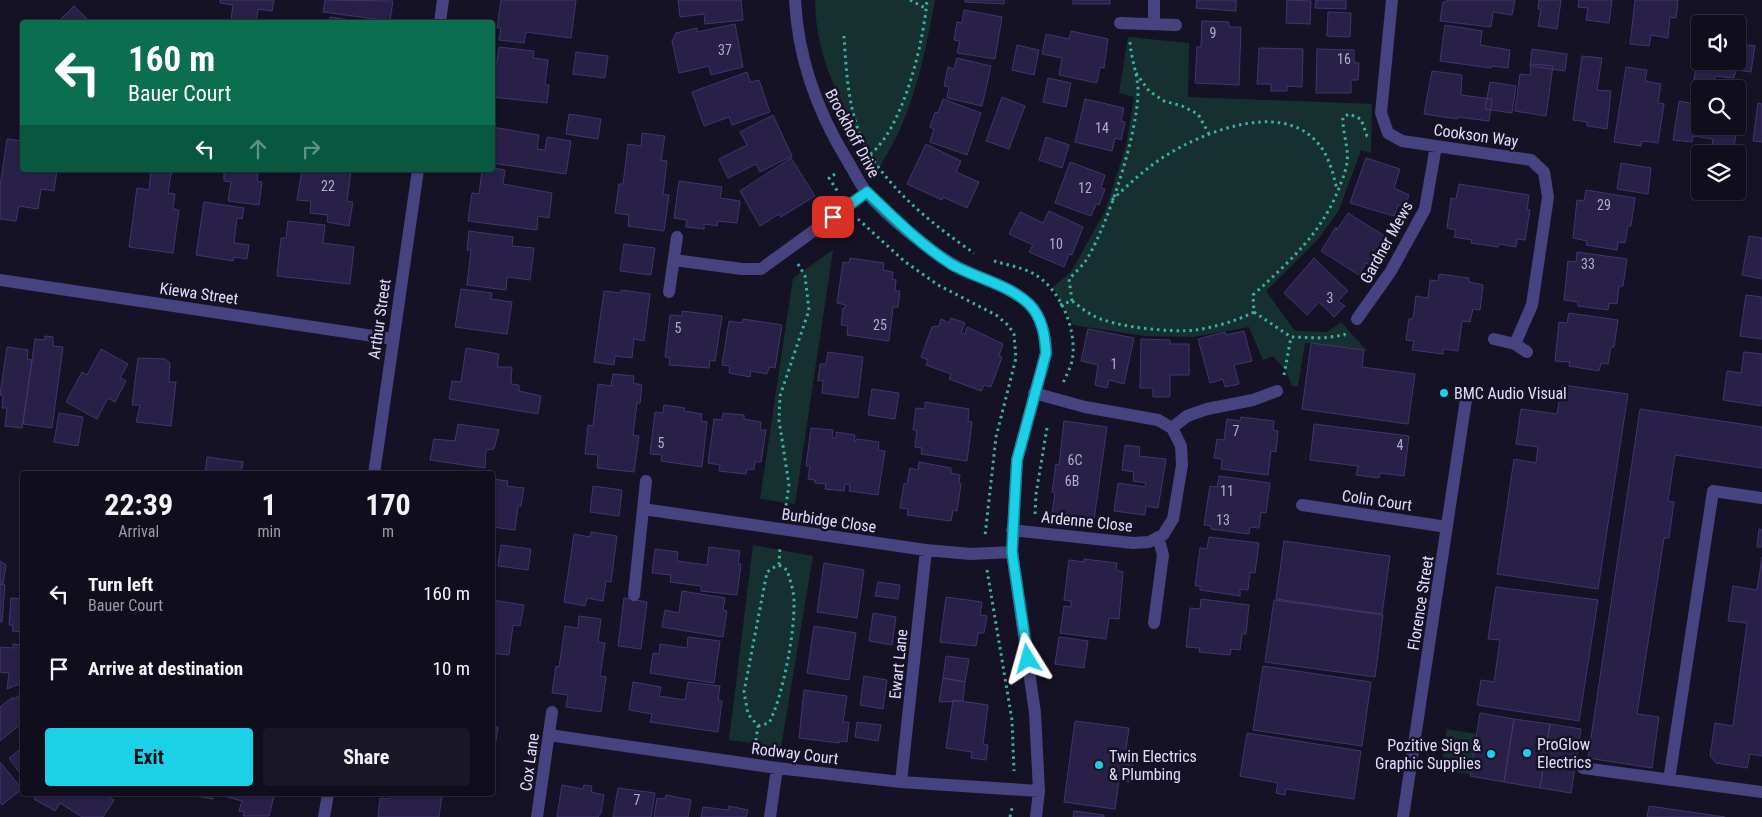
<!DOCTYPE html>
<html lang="en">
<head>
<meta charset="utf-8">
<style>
  :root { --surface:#100e1c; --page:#191725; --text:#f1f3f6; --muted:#9c9ca3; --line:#302e3b; --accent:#1cd0e7 }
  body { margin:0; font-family:"Roboto Condensed",sans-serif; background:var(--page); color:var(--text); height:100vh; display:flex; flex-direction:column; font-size:19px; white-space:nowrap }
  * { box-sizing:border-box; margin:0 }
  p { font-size:16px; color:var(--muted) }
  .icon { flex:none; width:28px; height:28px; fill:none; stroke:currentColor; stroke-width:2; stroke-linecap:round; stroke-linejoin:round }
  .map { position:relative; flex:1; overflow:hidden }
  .sheet { position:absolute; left:20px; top:471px; width:475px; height:325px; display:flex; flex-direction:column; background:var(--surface); border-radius:5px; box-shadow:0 1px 4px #0004,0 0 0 1px var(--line) }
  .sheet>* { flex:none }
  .banner { position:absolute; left:20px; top:20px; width:475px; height:152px; border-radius:5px; box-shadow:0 1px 4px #0004,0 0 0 1px var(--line); background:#0b6e4f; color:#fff; overflow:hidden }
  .controls { position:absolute; left:1691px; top:15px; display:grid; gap:10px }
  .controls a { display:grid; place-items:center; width:55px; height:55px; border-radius:5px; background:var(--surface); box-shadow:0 1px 4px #0004,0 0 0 1px var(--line); font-size:25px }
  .pin { position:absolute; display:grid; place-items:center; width:42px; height:42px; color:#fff; margin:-21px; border-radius:10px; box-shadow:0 2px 8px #0006 }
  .me { position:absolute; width:55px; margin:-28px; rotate:352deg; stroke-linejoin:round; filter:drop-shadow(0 0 4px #0008) }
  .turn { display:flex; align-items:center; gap:18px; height:105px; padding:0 25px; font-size:22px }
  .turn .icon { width:65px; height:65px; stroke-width:2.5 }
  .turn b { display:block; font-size:35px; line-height:42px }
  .lanes { display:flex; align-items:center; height:48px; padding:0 25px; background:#0003; justify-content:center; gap:25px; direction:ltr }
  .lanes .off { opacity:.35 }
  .eta { display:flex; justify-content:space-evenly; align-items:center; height:85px; text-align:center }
  .eta b { font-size:30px; font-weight:700; line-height:35px }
  .action { display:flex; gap:10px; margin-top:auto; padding:10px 25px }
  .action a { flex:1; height:58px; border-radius:5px; background:var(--accent); color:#111; font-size:20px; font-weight:700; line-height:58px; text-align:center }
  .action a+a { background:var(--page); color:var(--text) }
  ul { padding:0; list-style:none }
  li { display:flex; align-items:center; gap:15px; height:75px; padding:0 25px }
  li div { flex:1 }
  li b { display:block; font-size:19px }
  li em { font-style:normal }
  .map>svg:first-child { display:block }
</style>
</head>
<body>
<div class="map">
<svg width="1762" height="817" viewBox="0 0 1762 817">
  <rect width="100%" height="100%" fill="#161226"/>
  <path fill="#16302f" d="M815,0H935C927,43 918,89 900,129C894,143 885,157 878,170C848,118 815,62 815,0Z
    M1128,37L1189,43L1188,97L1372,104L1371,153L1361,150L1339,210L1319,238L1266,291L1295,331L1327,332L1341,322L1367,351L1305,343L1298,386H1292L1286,371L1273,356L1263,360L1249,327L1193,337L1144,336L1073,325L1053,287L1071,272L1105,211L1126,146L1134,97L1119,93Z
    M833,250L795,504L760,499L793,278Z
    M753,545L813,556L781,747L729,740Z
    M1447,729L1476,734L1470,774L1441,770Z"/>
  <path fill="#282046" stroke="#41356f" d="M220,0H274L272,11L258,9L256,22L231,20L233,5L220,3Z
    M325,0L393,1L390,21L323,12Z
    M501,0H576L571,38L526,32L524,43L499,40L501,28H497Z
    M678,0H741L743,20L705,24L704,14L680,17Z
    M965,0H1004V4L965,2Z
    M1073,0H1110V4H1073Z
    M1197,0H1236V11L1196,8Z
    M1287,0L1311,1L1310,24L1286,23Z
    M1316,0H1346V9L1315,8Z
    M1447,0H1515L1512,15L1493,12L1491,27L1440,21L1443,2H1447Z
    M1539,0H1561L1557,29L1538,26L1541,9H1538Z
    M1579,0H1612L1609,23L1586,20L1588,8L1578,7Z
    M1635,0H1678L1676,18L1670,17L1668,38L1651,35L1649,46L1630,44Z
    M74,6L90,22H58Z
    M964,10L1002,17L995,59L957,53L960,41L954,40L957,22L962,23Z
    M1328,12L1351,13L1350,37L1327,36Z
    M330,17L362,22H329Z
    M1202,21L1229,22V27H1241L1239,85L1195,83L1197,47H1201Z
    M735,24L743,67L711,75L709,66L679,73L672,41L676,33L697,28V32Z
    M1445,25L1482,31L1480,45L1510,50L1508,68L1492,66L1491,68L1440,61Z
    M1071,31L1108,39L1104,68L1100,67L1097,83L1059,75L1062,58L1042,54L1046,34L1069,39Z
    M1700,38V61H1738V44L1755,46L1751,72L1736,70L1734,78L1715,76L1713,82L1694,80Z
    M1017,45L1039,50L1034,75L1012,70Z
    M499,47L534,51L533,58L548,60L545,85H549L547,103L492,97V62H497Z
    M1259,48L1303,49L1302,87L1287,86V91H1271V84H1257Z
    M1317,49L1354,50V63H1359L1358,80H1351V93H1316Z
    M1532,49L1567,54L1565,71L1530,66Z
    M576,52L608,56L605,78L573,74Z
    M1582,56L1602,58L1597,90L1611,91L1607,129L1587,126V122L1573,120Z
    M957,58L991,66L982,106L947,98L949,87L944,86L948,67L954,69Z
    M1531,64L1553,66L1546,116L1515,111L1520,74L1530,75Z
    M1626,67L1647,70L1645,81L1661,84L1658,103L1664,104L1658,143L1642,141L1641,146L1614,142Z
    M1432,71L1462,75L1461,95L1492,99L1489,121L1458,117L1457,119L1424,114Z
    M747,72L750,82L759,80L770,112L732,125L729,117L704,126L692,92Z
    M1048,78L1071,83L1066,107L1043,102Z
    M1490,82L1516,86L1512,113L1485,109Z
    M1002,97L1025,106L1009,149L986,141Z
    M943,99L981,113L967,155L930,142L934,129L930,127L935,112L938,113Z
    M1085,99L1124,108L1121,121L1125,122L1121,140L1115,138L1112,151L1075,142Z
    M1679,101L1700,105V126H1737L1733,154L1711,151L1713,139L1693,136L1692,142L1673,140Z
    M1758,103L1762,104V142L1753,141Z
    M569,114L601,119L598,139L566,134Z
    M773,115L792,156L760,172L756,164L728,178L719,159L747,145L740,132Z
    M492,127L539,135L537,149L545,150L547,137L571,141L566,174L492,163Z
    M642,133L665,136L661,160L667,161L663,194L669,195L664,231L628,226L629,215L615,213L619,184H623L628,144L641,146Z
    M1046,137L1069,145L1062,168L1039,160Z
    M7,139L22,141V170H57L54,191L41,189L38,209L19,206L16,221L0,219V187Z
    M926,144L961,161L956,172L979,182L967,208L943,197L942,200L907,184Z
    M791,158L815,196L781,217L779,214L760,226L740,191Z
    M1366,158L1400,169L1394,188L1409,195L1405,208L1398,205L1394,216L1350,203Z
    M1070,162L1105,175L1101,188L1105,189L1099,205L1096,204L1091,216L1055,203Z
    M1621,163L1651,168L1648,194L1617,189Z
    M492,168L505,170L503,184L552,193L549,218L538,216L537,230L468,221L472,193L479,194L482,170H492Z
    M151,170H175L174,173H171L168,193L175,194L173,209L179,210L173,253L129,247L137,188L149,190Z
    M211,170H258L257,181L262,182L259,205L228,201L231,182L224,181V173Z
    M302,170H355L351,171L347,201L353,202L349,226L327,222L328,215L310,213L311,201L297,200Z
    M679,181L722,187L720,198L740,201L737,223L718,221L717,226L704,224V229L686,227L687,220L674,218Z
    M1459,184L1529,195L1527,209L1530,210L1525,240L1517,239L1516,247L1499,244L1498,247L1471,243L1472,240L1454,237L1456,230L1447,228L1451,198L1456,199Z
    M1586,190L1635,198L1631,226H1628L1625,243L1618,242L1617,250L1586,245L1587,241L1573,238L1577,200L1584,201Z
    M204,202L244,208L242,219L237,218L234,243L249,245L247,259L234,257L233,261L196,255Z
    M1049,211L1083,227L1072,255L1069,254L1064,267L1029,252L1033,245L1009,234L1020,212L1043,223Z
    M1348,213L1386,237L1375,255L1379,258L1373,267L1366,263L1359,275L1321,251L1336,227L1337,230Z
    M288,221L325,225L323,243L354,247L350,284L277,276L281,238H286Z
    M469,231L513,237L512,246L534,248L530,280L507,277L506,290L467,285L471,250H467Z
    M1749,236L1762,238V279L1742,275Z
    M624,244L655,248L651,275L620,271Z
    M1577,252L1627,259L1623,286H1619L1617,304L1609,303L1608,310L1578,306V302L1564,300L1568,261L1576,262Z
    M850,258L884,263L883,270L893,272L892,279L896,280L895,291H900L898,307H893L889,341L847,335L848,326L841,325L843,308H845L846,305L837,303L843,262L849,263Z
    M1314,258L1348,291L1338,301L1345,306L1334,317L1319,302L1307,315L1284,293Z
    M1439,274L1469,278V282L1483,285L1480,310L1473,309L1470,322L1462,321L1458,351L1443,349V354L1412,350L1414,341L1406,340L1409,319H1413L1416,296L1428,298L1430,280L1438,281Z
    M461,289L492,293L491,299L512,302L507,334L455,327Z
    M621,290L650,294L644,341L634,339L632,358L615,356L614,365L594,362L604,291L621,293Z
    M1746,295L1762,297V339L1740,336Z
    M682,311L722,316L715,361L710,360L709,368L669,365L670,358L665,357L670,315L682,316Z
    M1569,313L1618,320L1614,347H1611L1608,364L1601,363L1599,371L1569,366L1570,362L1555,361L1559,322L1567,323Z
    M951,318L965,323L961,333L965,334L967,327L1003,344L999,356L1002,357L991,387L984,385L981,391L949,379L951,374L926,365L928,360L921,357L932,327L939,326L941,319L949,323Z
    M743,319L782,325L775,368L769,367L767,374L751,371L750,377L729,373L730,366L722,365L729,321L742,323Z
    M1088,329L1134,338L1124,384L1109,380L1107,388L1095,385L1098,365L1081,361Z
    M1244,331L1252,361L1234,365L1239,384L1225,387L1223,379L1210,383L1198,339L1225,332L1226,335Z
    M45,336L53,337V346L63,347L52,428L23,424L35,339L44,340Z
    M1141,339L1170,340V344H1189V375H1170V397H1153V388H1140Z
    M1311,343L1364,350L1362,367L1415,374L1408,424L1302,409Z
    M7,347L28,350L27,359L32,360L22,428L5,426L7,408H2L3,396L0,395Z
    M466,348L499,354L497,367H512L511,384L519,385V391L541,396L538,414L449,399L452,381L461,382Z
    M101,349L128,364L120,378L126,381L115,402L108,398L97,419L66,402L82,372L87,375Z
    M828,352L863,357L858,398L822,393L823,380L818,381L820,364H826Z
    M1744,352L1762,354V406L1723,400L1727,371L1741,373Z
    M138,358L165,359L170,363L169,382H176L171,426L136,422L140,405H132Z
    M613,374L634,376L633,383L642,385L640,403H637L633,435L639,436L634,472L597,468L598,455L585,454L588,425L593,426L598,384L611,386Z
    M1562,385L1628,394L1598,589L1497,574L1514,459L1536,463L1538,447L1516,444L1521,409L1557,414Z
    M872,389L899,393L895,419L868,415Z
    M925,402L969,409L968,421L972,422L967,461L921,454L922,448L915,447L917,430H913L916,408L925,409Z
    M664,405L685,408L684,411L702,414L701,421L707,422L702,467L661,461L662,455L650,454L655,412L663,413Z
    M1640,409L1762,427V468L1675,455L1668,501L1674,502L1669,538H1664L1637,714L1659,717L1652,768L1588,758Z
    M59,413L83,417L78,446L54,442Z
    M723,413L744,415V419L761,422L760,430H766L761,462H755L754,470L747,469L746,474L719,471L720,465L708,463L714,419L722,420Z
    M1241,417L1274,421L1273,430L1278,431L1276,452L1271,451L1268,475L1221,469L1222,459L1214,458L1217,439L1224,440L1227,419L1240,421Z
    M1064,421L1107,427L1094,520L1052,514L1055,493L1052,492L1056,464L1059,465Z
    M458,424L499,430L494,449L486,450L485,468L430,460L434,439L455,441Z
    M1314,424L1409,436L1404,476L1380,473L1379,478L1356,475L1358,466L1310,460Z
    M811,428L833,430L832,438H836V432L855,435L854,442L857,439L879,442L878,450L885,451L878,495L849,491L850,485L845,484L844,491L825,489L826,484L815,483V480L808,479L810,466H806Z
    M1125,445L1140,447L1139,456L1166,459L1158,508L1146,506L1145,515L1114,511L1118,483L1145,487L1146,483L1133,481L1134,472L1122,470Z
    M207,457L243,462L241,474H205Z
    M919,462L951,468V473L960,475L959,483L961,484L957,511L953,510L951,521L907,515L908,509L900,508L904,484H907L910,468L918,470Z
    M1219,476L1270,483L1266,513L1261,512L1259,528L1250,527L1249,534L1211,529V526L1204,525L1210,486L1217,487Z
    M492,479L508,481L507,486L524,488L521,506H518L515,530L492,527Z
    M593,486L622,490L619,516L590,512Z
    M1759,529L1762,530V547H1757Z
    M591,532L617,536L611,582L606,581L603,601L587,598L585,606L564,602L574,534L590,537Z
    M1209,537L1259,543L1255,573L1250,572L1248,590L1240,589V596L1200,590V586H1195L1200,548L1207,549Z
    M1284,541L1390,556L1382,614L1276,599Z
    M501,545L531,549L528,570L498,566Z
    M709,547L740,551L738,564H741L737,595L701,591V586L670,582L671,575L652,573L655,549L678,552L677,561L707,565Z
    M1762,557V756L1750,754L1747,768L1716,763L1710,756L1715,723L1733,726L1747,623L1728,621L1733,586L1757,590Z
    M1084,559L1117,563L1116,570L1123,572L1119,619L1109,618L1106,639L1060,633L1064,606L1071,607V601L1064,600L1069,560L1084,562Z
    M0,561L6,565L3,584H0Z
    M824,563L864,570L857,618L817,612Z
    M878,582L900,585L898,599L875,596Z
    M0,584L5,585L2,622H0Z
    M1496,587L1598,600L1579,721L1477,705L1481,680L1494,682L1500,640L1488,639Z
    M682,591L725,598L723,610L727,611L723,637L662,627L665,610L679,613Z
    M946,597L982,602L980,615L987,616L984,633H978L976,646L940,642Z
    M11,598L22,599V632L12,631L13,625H9Z
    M624,598L647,602L641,649L618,646Z
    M1201,599L1249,605L1246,634H1242L1240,650L1231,649L1230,655L1199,652L1200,648L1186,647L1190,608L1200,609Z
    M492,600L524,605L520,626L513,625L509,655L492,653Z
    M1274,600L1383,615L1375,677L1265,662Z
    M873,613L896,617L892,645L869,641Z
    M579,616L601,619L598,642L605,643L600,676L606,677L601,712L566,707L568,695L552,693L556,666L559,667L565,626L578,628Z
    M814,626L856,633L849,680L807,673Z
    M688,637L720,641L714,683L650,673L653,653L659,654L660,644L687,648Z
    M1059,637L1088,641L1084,668L1055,664Z
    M13,644L22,645V683L7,689L9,673L0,672V647L13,648Z
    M946,656L969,659L965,682L943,678Z
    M1263,666L1371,682L1362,746L1253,730Z
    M864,676L887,680L883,709L860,705Z
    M943,678L965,682L963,701L939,702Z
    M633,682L661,687L659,696L685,700L688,682L720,686L718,700L722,701L718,732L650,722L652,714L629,710Z
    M804,690L847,696L843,722H849L847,742L839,741V743L799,738Z
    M22,693V723L0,741V707L13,697V700Z
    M953,700L988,705L983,744L988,745L986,760L971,758L972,752L946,748Z
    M1480,713L1514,719L1504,782L1470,776Z
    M1514,719L1550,724L1540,788L1504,782Z
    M1075,721L1129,728L1124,764L1134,765L1131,782L1119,780L1115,809L1064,802Z
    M857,722L881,725L878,741L855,737Z
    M1550,724L1581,729L1571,793L1540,788Z
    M492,727H498L492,765Z
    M1247,733L1361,751L1354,799L1286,789L1285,795L1276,793L1278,783L1240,776Z
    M22,748V776L9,758Z
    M0,762L22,789L2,805L0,802Z
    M562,785L583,789L584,785L592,786L591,792L604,795L601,813L598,817H557Z
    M618,788L655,793L651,817H613Z
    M37,794H104L114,800L103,817H82L60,803L55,811L34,799Z
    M196,794H214L213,799L196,796Z
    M224,794H265L274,796L269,816H243L244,812L239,811L242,801L224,796Z
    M390,794H442L439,817H378L380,798L389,799Z
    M666,795L691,800L688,817H654L657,798L665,799Z
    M729,806L748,810L746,817H701L703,807L728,810Z
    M1649,806L1725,817H1647Z
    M1074,811L1104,815V817H1073Z"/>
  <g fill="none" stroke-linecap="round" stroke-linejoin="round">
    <path stroke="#3daea8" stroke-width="3" stroke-dasharray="2.5 4" stroke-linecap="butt" d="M910,0L927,9
      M844,36C846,68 848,107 861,137C881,184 933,225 974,253
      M1136,73L1149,91L1164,101L1182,106L1198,114L1209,134
      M865,158C902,136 924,41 927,0
      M835,174L829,178L838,192
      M1112,200C1129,184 1145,169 1165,156C1202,133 1276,102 1314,139C1328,152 1333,172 1337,190
      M858,219L904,261L938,285L996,315L1008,325L1014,334L1016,358L996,437L985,536
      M994,261C1006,265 1022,267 1034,274C1061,289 1078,332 1072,361C1070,369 1066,376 1063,383
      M1072,301L1069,279C1075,273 1082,266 1087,259C1109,222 1136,137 1138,95C1139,77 1131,60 1130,42
      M1060,305L1072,301C1079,306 1086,312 1094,316C1114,327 1173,333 1196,330C1215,327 1236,321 1254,312L1253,295C1288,263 1322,233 1339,188C1342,180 1346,171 1347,162C1349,147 1342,132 1343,117L1349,114L1361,119L1367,136L1371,137
      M1254,312L1291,337L1323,338L1344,335L1347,331
      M1284,375L1291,337
      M785,512L789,485L779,420L780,396L809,310L805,276L798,264
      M1035,514L1036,494L1047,428
      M987,570L1012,720L1014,771
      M758,726L769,723C783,696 795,632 794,601C794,591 790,580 787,570L779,565
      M755,747L758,726L748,714L744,692L767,572L779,564L780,546
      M1010,817L1012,808"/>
    <path stroke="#464380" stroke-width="12" d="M795,0C798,59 817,111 847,160C854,171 859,183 867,193C887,216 931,253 958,267C980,279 1011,286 1029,304C1042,317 1045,335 1046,353L1017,460L1012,552L1035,713L1039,791L1036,817
      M1392,0L1381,113L1388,133L1402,141L1531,160L1544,172L1548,197L1532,305L1515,344
      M440,22L443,0
      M1120,23L1176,25
      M1154,24V0
      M674,260L742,269H761L867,192
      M0,280L393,339
      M669,292L677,237
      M1357,319L1391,271L1425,209L1436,146
      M1494,339L1515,344L1527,352
      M1172,428L1187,416L1207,409L1253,400L1277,391
      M374,474L418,170
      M1302,505L1447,527
      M643,509L926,550L971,554L1012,552
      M1012,530L1133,543L1149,542L1163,535L1173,519L1182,465L1181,446L1172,428L1158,420L1085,407L1034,393
      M634,595L646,481
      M1154,623L1163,555L1158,537
      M549,735L777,768L901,782L1039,791
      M1583,768L1762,792
      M1669,780L1713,491L1762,498
      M901,782L926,550
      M324,817L328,794
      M537,817L552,712
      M770,817L777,768
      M1403,817L1467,393"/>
  </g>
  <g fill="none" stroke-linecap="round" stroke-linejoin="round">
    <g stroke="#128796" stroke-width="12">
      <path id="route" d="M833,217L867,192C893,217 920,244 951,264C975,278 1008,284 1029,304C1042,317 1045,335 1046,353L1017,460L1014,512L1012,552L1028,659"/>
    </g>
    <use href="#route" stroke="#1cd0e7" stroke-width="9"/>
  </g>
  <g fill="#1cd0e7" stroke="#161226" stroke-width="2">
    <circle cx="1444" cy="393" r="5"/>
    <circle cx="1527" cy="753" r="5"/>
    <circle cx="1491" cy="754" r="5"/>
    <circle cx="1099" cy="765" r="5"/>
  </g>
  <g text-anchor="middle" stroke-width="5" stroke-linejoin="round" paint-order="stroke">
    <g font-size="14" fill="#b2adce">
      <text x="1213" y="38">9</text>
      <text x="725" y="55">37</text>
      <text x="1344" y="64">16</text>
      <text x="1102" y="133">14</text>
      <text x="328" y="191">22</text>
      <text x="1085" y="193">12</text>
      <text x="1604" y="210">29</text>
      <text x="1056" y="249">10</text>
      <text x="1588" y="269">33</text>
      <text x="1330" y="303">3</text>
      <text x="880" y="330">25</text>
      <text x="678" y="333">5</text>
      <text x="1114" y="369">1</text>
      <text x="1236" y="436">7</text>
      <text x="661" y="448">5</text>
      <text x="1400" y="450">4</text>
      <text x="1075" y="465">6C</text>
      <text x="1072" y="486">6B</text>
      <text x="1227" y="496">11</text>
      <text x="1223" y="525">13</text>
      <text x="637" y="805">7</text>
    </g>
    <g font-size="16" fill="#e0dcfb" stroke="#161226">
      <text transform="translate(853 133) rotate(62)" y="6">Brockhoff Drive</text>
      <text transform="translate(1476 135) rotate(8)" y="6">Cookson Way</text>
      <text transform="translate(1386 242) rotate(-61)" y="6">Gardner Mews</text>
      <text transform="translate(199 293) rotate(8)" y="6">Kiewa Street</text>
      <text transform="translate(379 319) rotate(-82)" y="6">Arthur Street</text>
      <text transform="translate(1377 500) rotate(8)" y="6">Colin Court</text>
      <text transform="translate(829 520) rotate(8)" y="6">Burbidge Close</text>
      <text transform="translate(1087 521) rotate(6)" y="6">Ardenne Close</text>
      <text transform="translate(1420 603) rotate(-81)" y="6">Florence Street</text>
      <text transform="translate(898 664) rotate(-84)" y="6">Ewart Lane</text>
      <text transform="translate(795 753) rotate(7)" y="6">Rodway Court</text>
      <text transform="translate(529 762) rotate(-82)" y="6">Cox Lane</text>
    </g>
    <g font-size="16" fill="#e0dcfb" stroke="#161226" text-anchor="start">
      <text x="1454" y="399">BMC Audio Visual</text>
      <text x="1537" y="750">ProGlow<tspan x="1537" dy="18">Electrics</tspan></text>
      <text x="1481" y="751" text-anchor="end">Pozitive Sign &amp;<tspan x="1481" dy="18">Graphic Supplies</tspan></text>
      <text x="1109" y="762">Twin Electrics<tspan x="1109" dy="18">&amp; Plumbing</tspan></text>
    </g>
  </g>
</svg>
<div class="controls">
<a><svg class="icon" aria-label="sound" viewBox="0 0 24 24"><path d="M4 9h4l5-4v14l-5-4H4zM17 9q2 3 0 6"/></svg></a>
<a><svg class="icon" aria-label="search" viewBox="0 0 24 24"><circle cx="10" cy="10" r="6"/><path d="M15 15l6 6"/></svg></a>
<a><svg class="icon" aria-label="layers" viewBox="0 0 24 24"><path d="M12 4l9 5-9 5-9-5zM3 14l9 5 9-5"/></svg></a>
</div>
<div class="pin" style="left:833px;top:217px;background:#d93025"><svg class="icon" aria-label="arrive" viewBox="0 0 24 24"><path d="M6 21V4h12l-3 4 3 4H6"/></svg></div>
<svg class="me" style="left:1028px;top:659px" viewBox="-20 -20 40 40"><path d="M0-17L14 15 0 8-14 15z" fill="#1cd0e7" stroke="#fff" stroke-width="4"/></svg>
<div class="banner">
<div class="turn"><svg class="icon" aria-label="left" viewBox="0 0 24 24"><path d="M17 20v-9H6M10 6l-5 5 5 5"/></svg><div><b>160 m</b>Bauer Court</div></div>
<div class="lanes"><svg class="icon" aria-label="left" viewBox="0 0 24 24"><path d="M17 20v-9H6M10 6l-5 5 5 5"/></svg><svg class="icon off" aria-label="ahead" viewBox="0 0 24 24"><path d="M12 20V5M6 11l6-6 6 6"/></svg><svg class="icon off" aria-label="right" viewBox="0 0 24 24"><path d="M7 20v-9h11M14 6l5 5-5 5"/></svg></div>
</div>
<section class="sheet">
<div class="eta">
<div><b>22:39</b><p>Arrival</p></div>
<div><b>1</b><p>min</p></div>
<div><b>170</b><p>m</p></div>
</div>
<ul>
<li><svg class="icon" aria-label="left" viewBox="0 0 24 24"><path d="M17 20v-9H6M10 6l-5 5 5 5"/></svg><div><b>Turn left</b><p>Bauer Court</p></div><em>160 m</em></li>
<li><svg class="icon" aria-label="arrive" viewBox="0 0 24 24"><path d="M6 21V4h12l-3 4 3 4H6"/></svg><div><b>Arrive at destination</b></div><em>10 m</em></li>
</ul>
<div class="action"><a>Exit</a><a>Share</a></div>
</section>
</div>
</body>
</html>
